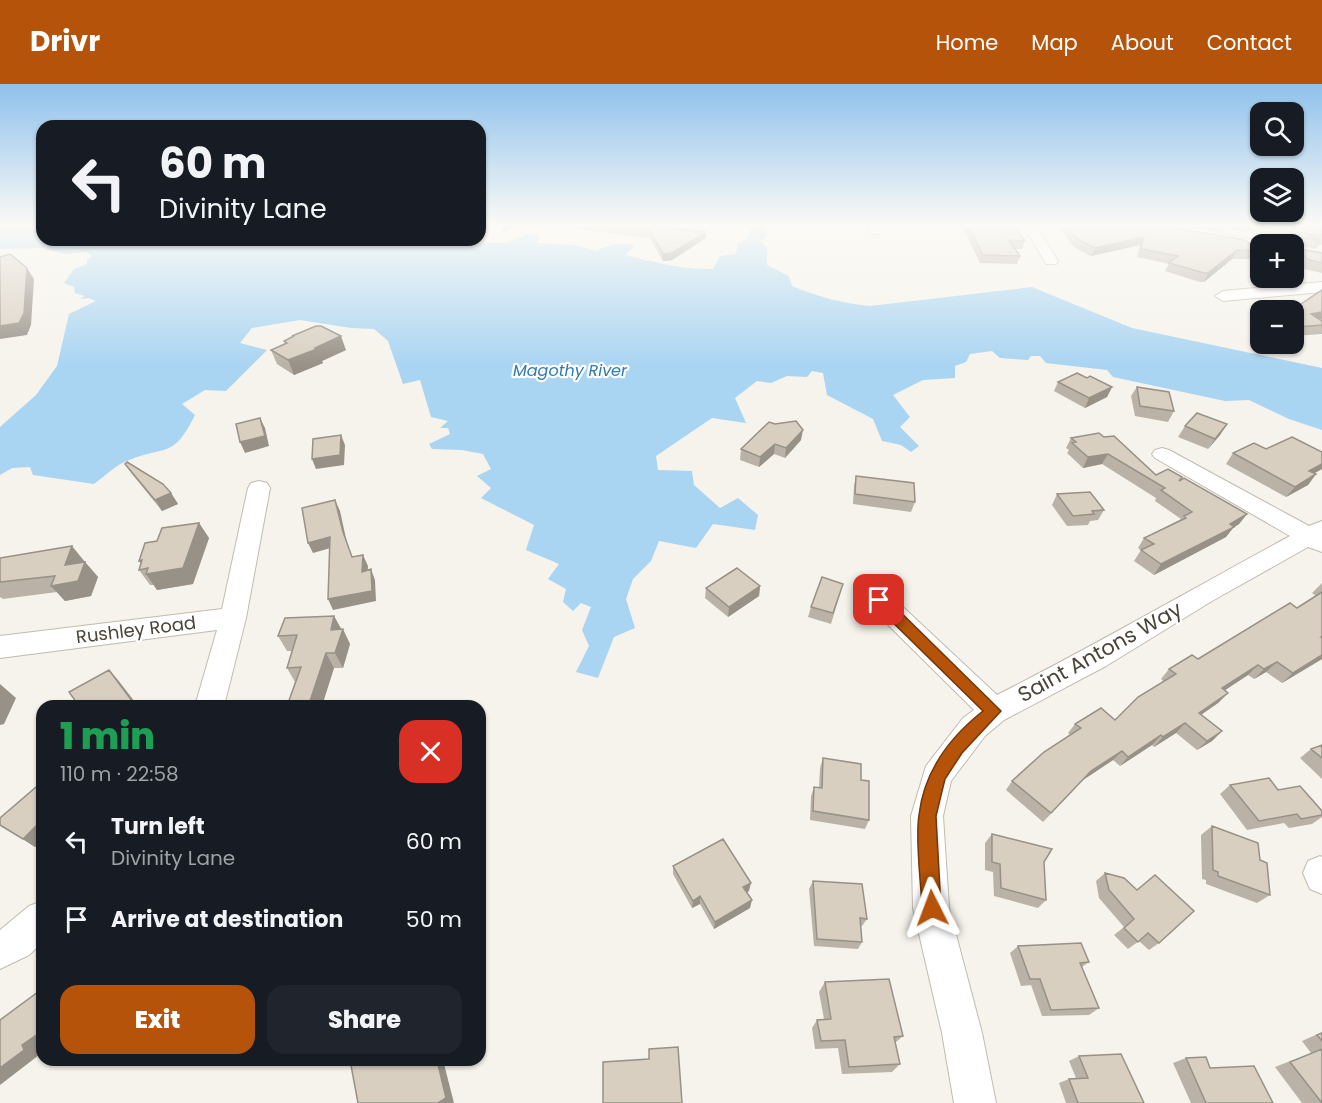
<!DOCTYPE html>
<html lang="en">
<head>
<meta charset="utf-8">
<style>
  :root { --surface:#171b24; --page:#20242c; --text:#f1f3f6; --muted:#9ea1a6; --accent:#b45309 }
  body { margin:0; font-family:Poppins,sans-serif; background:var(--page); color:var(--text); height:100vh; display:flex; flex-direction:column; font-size:22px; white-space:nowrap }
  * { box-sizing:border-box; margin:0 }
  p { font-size:20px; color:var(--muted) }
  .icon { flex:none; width:33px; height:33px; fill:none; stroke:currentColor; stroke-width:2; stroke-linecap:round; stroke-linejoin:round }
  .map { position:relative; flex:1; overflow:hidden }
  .side { position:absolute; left:36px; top:616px; width:450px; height:366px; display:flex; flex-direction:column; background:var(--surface); border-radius:18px; box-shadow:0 2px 4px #0004 }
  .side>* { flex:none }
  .banner { position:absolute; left:36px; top:36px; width:450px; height:126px; border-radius:18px; box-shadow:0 2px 4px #0004; background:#171b24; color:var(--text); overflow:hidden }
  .controls { position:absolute; left:1250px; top:18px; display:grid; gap:12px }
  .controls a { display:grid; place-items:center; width:54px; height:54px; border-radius:12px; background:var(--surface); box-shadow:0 2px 4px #0004; font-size:30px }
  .pin { position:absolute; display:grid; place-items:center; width:51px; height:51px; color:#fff; margin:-26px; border-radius:12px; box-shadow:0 3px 9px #0006 }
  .me { position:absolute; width:66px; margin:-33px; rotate:357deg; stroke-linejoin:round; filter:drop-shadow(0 0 4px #0008) }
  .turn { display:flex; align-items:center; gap:21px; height:126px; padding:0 24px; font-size:27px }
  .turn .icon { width:78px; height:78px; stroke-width:2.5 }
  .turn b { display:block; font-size:42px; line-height:51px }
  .round { display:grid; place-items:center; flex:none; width:63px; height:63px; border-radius:18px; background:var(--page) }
  .overview { display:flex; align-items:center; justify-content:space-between; height:102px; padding:0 24px }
  h1 { font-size:36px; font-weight:800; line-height:45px; color:#1e9e55 }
  .cta { display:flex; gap:12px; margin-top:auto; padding:12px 24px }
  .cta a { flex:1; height:69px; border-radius:18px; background:var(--accent); color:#fff; font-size:24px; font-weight:800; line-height:69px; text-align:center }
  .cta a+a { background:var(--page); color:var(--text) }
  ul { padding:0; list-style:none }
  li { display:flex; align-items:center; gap:18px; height:78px; padding:0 24px }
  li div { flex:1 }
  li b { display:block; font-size:22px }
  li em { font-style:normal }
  header { display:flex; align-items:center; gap:36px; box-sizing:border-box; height:84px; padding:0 30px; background:var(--accent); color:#fff }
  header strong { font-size:28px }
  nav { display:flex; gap:33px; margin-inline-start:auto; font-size:21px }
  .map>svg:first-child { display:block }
</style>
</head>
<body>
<header>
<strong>Drivr</strong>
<nav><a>Home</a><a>Map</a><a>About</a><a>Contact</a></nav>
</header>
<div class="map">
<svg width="1322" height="1019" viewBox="0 0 1322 1019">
  <rect width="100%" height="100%" fill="#f6f3ec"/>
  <path fill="#a9d4f2" d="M0,140H42V156H408L413,160L506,159L529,149L540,152L537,159L577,161L595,167C609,162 620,156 635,162L625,171C654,178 682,186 713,185L720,172L736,170L738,159L746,156L750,147L745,140L766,143L767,153L760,157L767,163V181L789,192L792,202C818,213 842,219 870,222L1032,203L1132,244L1322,284V346L1289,335L1249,316L1225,317L1113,293L1107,286L1046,279L1040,272H1031L1028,276L1000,274L992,267L970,270L966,278L955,282V294L923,296L893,311L910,333L900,343L919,362L911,368L901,361L882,357L873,335L827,311L823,289L812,287L807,293L787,292L771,299L757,297L735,314L746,339L712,334L656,372L658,386L692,387L694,401L720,424L738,414L758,431L755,446L713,440L696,464L659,457L651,477L633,495L626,515L635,544L614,553L598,594L576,588L589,562L582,546L591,523L581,519L573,527L563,518L566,505L548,495L559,480L526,466L534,441L481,414L491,404L477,392L491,385L483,370L462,366L432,365L429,360L450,350L448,344H440L448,337L431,333L420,296L403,300L388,257L374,245L351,244L300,236L252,244L240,259L267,266L226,307L205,306L182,320L195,331C173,375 167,361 129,376C117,380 105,392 94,400L33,391L30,383L12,384L0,391V343L36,311L57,282L69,230L96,217L89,214L80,215L85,212L75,209L74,203L64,199L74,185L87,180V176L92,172L86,168L64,170L43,164L0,165Z"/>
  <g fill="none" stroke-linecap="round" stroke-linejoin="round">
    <g stroke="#c2bbae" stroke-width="2">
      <path id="street" d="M870,140H882L880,150H870L868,147Z
        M1023,140H1035L1058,177L1056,180H1046Z
        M1216,149L1260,157L1267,160H1260V165L1211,156L1209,153Z
        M1293,163L1322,169V177L1293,171Z
        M1322,198V208L1223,217L1215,212L1223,207Z
        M1162,364L1169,366L1309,442L1322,437V468L1308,463L1212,517L1106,582L1004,636L985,652L951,697L943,732L949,824L982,949L996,1019H954L942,949L913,824L911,732L926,682L963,634L974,626L870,523L866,516L870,509L879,507L888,509L997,611C1096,561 1192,505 1290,452L1155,374L1152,370L1155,366Z
        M259,397L267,399L270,404L246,534L224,622H195L217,546L0,574V552L222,525L248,404L251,399Z
        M1320,772L1322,773V810L1310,805L1303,789L1308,777Z
        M42,817V859L29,871L0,885V846L29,822Z"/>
    </g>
    <use href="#street" fill="#fff" fill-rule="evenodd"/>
  </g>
  <path fill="#bab2a6" d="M536,140H673L669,144L706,148V154L672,176L663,177L650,154Z
    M961,140H1012L1025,157L1022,165H1015L1020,172L1017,180L980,179Z
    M1056,140H1150L1259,167L1254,175H1232L1204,198H1200L1165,187L1169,180L1137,173L1140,161L1091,172L1075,164Z
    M1171,140H1322V161H1319L1316,165L1297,161L1296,157L1224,144L1222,148Z
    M1304,166L1322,169V189L1300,184L1298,174Z
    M1293,226L1322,237V250L1293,252Z
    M292,252L346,266L322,277L323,279L294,291L277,280L271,266L285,260L284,257L293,253Z
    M1087,294L1112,303L1107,313L1085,324L1054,307L1058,298Z
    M1137,303L1174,327L1168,338L1135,332L1131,312Z
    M1227,340L1220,351L1208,365L1178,353L1185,342Z
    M1104,353L1156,391L1180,396L1247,430L1239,440L1233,444L1226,453L1154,491L1134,477L1141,466L1138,464L1144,454L1181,435L1155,417L1156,414L1102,380L1083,384L1067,369L1069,366L1066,364L1071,354Z
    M801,356L785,374L774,370L759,383L740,376L741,365Z
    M1266,365L1322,385L1314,389L1316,390L1308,401L1286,413L1226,380L1233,369Z
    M125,380L171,409L178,420L162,427L132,390Z
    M856,392L915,418L911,428L853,420L854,402Z
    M1057,410L1104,426L1098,436L1090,437L1088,441L1067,442L1052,421Z
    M199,439L209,454L193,500L157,506L154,501H150L139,486L157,457Z
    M0,474L85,478L98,493L91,512L65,517L57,508L3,515L0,513Z
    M1322,499V575L1282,599L1266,588L1254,595L1248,591L1225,606L1228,609L1218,619L1201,631L1222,647L1212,657L1197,666L1176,649L1154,663L1152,661L1120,682L1113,676L1083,696L1043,738L1006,706L1012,697L1070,651L1068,649L1075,640L1115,636L1164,598L1161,595L1169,585L1198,575L1297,524L1316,512L1312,509Z
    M843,500L831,540L808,533L811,523Z
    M760,502L759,512L728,533L705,514L706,504Z
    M334,532L350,560L343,584H334L323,617H333L336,622H287L295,598L287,584L292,567H287L278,552Z
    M1322,661V695L1300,674L1311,665Z
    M823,674L869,736L865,745L810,736L811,712L814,703L819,704L820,684Z
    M42,698V757L35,763L0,741Z
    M1230,701L1278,706L1322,727V733L1312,740L1289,744L1284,739L1247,746L1220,710Z
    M1212,742L1260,776L1270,811L1257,819L1206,800V796L1202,795L1201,751Z
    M992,750L1046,816L1038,824L994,812L993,788L985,786V759Z
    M673,782L749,807L747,808L750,824L714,845L700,820L692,824L673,790Z
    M1105,789L1159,859L1149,866L1139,857L1128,865L1114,851L1124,843L1099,814L1096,797Z
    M813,797L867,835L862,842H861L862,858L858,865L814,862L809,805Z
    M1018,862L1089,878L1082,883L1099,924L1089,931L1042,932L1031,901L1021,902L1010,869Z
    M825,898L903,952L895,959L900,980L892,988L842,990L838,964L815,965L812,944L817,936L824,935L819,908Z
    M1322,948V1019H1302L1275,983L1311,969L1302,957Z
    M1079,972L1144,1019H1066L1059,999L1069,995L1076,994L1069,977Z
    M1186,974L1210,984L1273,1019H1191L1173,979Z"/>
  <path fill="#979187" d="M506,140H514L503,149L502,143Z
    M668,140H673L665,150V144Z
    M706,148V154L672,176L663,177V170Z
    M1144,153L1140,161L1091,172L1095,164Z
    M1237,166L1232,175L1204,198L1208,189Z
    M27,184L34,195L31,241L27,251L0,255V242Z
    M1322,228V236L1311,230Z
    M341,252L346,266L322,277L323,279L294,291L288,276Z
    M1112,303L1107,313L1085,324L1089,314Z
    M260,334L265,344L269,362L245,369L240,358Z
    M1227,340L1220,351L1208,365L1215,355Z
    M803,346L801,356L785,374L786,364Z
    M341,351L345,361L344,381L316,385L312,375Z
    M775,360L774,370L759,383L760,373Z
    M1108,370L1102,380L1083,384L1088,373Z
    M1322,380V385L1301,397L1309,387Z
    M1316,390L1308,401L1286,413L1295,403Z
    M171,409L178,420L162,427L155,416Z
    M335,416L340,427L347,459L356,484L343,448Z
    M1247,430L1239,440L1233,444L1226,453L1154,491L1161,480Z
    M199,439L209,454L193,500L157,506L146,490L148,484L145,485L139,477Z
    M330,453L334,463L313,469L308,459Z
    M72,462L85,478L65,481Z
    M363,471L368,482L367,498L362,488Z
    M85,478L98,493L91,512L65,517L51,502Z
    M371,485L375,496L376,517L333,526L328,515Z
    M760,502L759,512L728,533L729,523Z
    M334,532L342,547L343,545L350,560L343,584L335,569L331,546Z
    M326,569L334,584L322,622L310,617Z
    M1322,571V575L1282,599L1293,589Z
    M1277,578L1266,588L1254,595L1264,585Z
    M1258,581L1248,591L1213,614L1222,604Z
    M109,586L118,596L138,622H133Z
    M0,600L16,614L4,640L0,641Z
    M1228,609L1218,619L1189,639L1199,629Z
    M1185,639L1176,649L1154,663L1163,653Z
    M1222,647L1212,657L1197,666L1207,657Z
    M1161,651L1152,661L1120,682L1128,673Z
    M1122,667L1113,676L1083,696L1043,738L1091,687Z
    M42,736V757L35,763L23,755Z
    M751,799L749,807L742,811L743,803Z
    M700,812V820L692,824L693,817Z
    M752,816L750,824L714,845L715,838Z
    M42,947V963L37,967L39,971L0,1001V984L22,961Z
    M437,976H443L454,1019H438Z"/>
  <path fill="#d8cfc1" stroke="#979187" stroke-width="1.5" d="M586,140H668L665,144L706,148L672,169L663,170L650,147Z
    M967,140H1012L1025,157L1009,156L1020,172L983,171Z
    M1065,140H1150L1245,156L1259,167L1237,166L1208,189H1204L1169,179L1178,172L1141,165L1144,153L1095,164L1078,156Z
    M1248,140H1322V152L1304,149L1321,157L1302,153L1301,149Z
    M1304,166L1322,169V179L1306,175Z
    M10,170L27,184L24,229L19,239L0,242V173Z
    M1322,206V228L1311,230L1322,237V241L1298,243L1293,239V226H1292Z
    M316,242H321L341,252L315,264L317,265L288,276L271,266L287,259L284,257L294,252H292Z
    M1077,289L1087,294L1090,292L1112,303L1089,314L1058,298Z
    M1137,303L1169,308L1174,327L1140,322Z
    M1197,329L1227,340L1215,355L1185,342Z
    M260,334L265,352L240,358L236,340Z
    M796,337L803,346L786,364L775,360L760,373L741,365L769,338L775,340Z
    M1099,349L1104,353L1114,352L1156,391L1168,385L1182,393L1179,397L1184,394L1247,430L1230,440L1234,443L1161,480L1141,466L1154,460L1144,454L1186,434L1184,432L1192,428L1161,406L1165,404L1108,370L1088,373L1072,359L1076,358L1071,354Z
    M341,351L340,371L312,375L313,355Z
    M1292,353L1322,368V380L1309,387L1316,390L1295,403L1233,369L1254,359L1266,365Z
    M127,378L163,400L171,409L155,416L125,380Z
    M856,392L914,399L915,418L855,410Z
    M1090,408L1104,426L1092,427L1094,430L1073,432L1057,410Z
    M335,416L343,448L352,473L363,471L362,488L371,485L372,507L328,515L330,453L308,459L302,424Z
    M199,439L183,484L146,490L148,484L139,486L142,476L139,477L145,459L157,457L162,444Z
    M72,462L65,481L85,478L78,497L51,502L55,492L0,498V474Z
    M737,484L760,502L729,523L706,504Z
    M822,493L843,500L833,529L811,523Z
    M1322,508V552L1321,553H1322V571L1293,589L1277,578L1264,585L1258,581L1222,604L1228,609L1199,629L1222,647L1207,657L1185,639L1163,653L1161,651L1128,673L1122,667L1091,687L1051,729L1012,697L1044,668L1081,644L1075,640L1101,624L1115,636L1138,613L1176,590L1169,585L1192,571L1198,575L1290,519L1297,524Z
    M334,532L331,546L343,545L335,569H326L310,617H333L331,622H287L301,583L287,584L297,551L278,552L285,534Z
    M109,586L135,621L133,622H79L69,608Z
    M1322,661V674L1311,665Z
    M823,674L861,680V696L869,697V736L813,727L814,703L822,704Z
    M1269,694L1278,706L1300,702L1322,727V731L1301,735L1297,730L1259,737L1230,701Z
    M42,698V736L23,755L0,741V734Z
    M1212,742L1258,759L1260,776L1267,779L1270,811L1218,792V788L1213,786Z
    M992,750L1052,765L1044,778L1046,816L1001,804L1000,780L992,778Z
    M723,755L751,799L743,803L752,816L715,838L700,812L693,817L673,782Z
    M1105,789L1124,794L1137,806L1155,791L1194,827L1159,859L1148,849L1138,858L1124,844L1134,835L1109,806Z
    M813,797L862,800L867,835L860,834L862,858L817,855Z
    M1081,859L1089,878L1080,879L1099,924L1051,926L1040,895H1030L1018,862Z
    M889,895L903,952L894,953L900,980L849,983L845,956L821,957L817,936L831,935L825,898Z
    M42,905V947L22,961L24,966L0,984V936Z
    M1322,949V957L1317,951Z
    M678,963L682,1019H603V978L649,975V965Z
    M1322,965V1019L1290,978Z
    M1121,970L1144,1019H1078L1069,995L1088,994L1079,972Z
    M1206,973L1210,984L1254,982L1273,1019H1206L1186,974Z
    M350,976H437L446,1014L438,1019H358Z"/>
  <linearGradient id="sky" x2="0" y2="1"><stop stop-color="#8fc1ec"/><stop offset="0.5" stop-color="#fbfaf6"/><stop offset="1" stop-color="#fbfaf6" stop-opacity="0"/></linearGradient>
  <rect width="1322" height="282" fill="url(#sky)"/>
  <path fill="#b45309" stroke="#753606" stroke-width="1.5" d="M879,511L884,512L1001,627L962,669L945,695L936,732L941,824L938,831L932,834L925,831L922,824C921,797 915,756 919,731C924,688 950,653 983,627L874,520L872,516L874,512Z"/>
  <g text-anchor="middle" stroke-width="4.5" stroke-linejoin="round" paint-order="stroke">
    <g font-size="16" font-style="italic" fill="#2e7ab2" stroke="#fff">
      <text x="570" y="292">Magothy River</text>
    </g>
    <g font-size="18" fill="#4b4439" stroke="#fff">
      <text transform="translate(136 546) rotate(-7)" y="6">Rushley Road</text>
    </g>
    <g font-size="21" fill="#4b4439" stroke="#fff">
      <text transform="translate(1100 568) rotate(-29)" y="7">Saint Antons Way</text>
    </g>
  </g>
</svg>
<div class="controls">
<a><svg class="icon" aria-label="search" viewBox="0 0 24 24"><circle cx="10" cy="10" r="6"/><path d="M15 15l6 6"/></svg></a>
<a><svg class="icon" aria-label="layers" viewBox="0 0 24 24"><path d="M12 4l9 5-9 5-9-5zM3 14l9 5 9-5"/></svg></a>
<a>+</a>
<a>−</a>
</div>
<div class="pin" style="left:879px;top:516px;background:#d93025"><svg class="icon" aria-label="arrive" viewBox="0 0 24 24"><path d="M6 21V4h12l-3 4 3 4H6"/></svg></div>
<svg class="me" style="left:932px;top:824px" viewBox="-20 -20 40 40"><path d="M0-17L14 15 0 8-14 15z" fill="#b45309" stroke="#fff" stroke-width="4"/></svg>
<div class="banner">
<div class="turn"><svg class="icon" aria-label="left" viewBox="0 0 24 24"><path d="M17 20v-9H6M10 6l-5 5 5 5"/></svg><div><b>60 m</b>Divinity Lane</div></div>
</div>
<section class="side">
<div class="overview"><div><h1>1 min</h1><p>110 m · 22:58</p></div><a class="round" style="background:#d93025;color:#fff"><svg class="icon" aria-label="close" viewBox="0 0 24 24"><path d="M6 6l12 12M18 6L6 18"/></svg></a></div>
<ul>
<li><svg class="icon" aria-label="left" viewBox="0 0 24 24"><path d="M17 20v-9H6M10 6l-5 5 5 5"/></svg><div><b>Turn left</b><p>Divinity Lane</p></div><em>60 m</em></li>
<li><svg class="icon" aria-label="arrive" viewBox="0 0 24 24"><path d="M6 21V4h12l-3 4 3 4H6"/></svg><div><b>Arrive at destination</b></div><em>50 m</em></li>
</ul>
<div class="cta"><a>Exit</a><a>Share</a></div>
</section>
</div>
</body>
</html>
